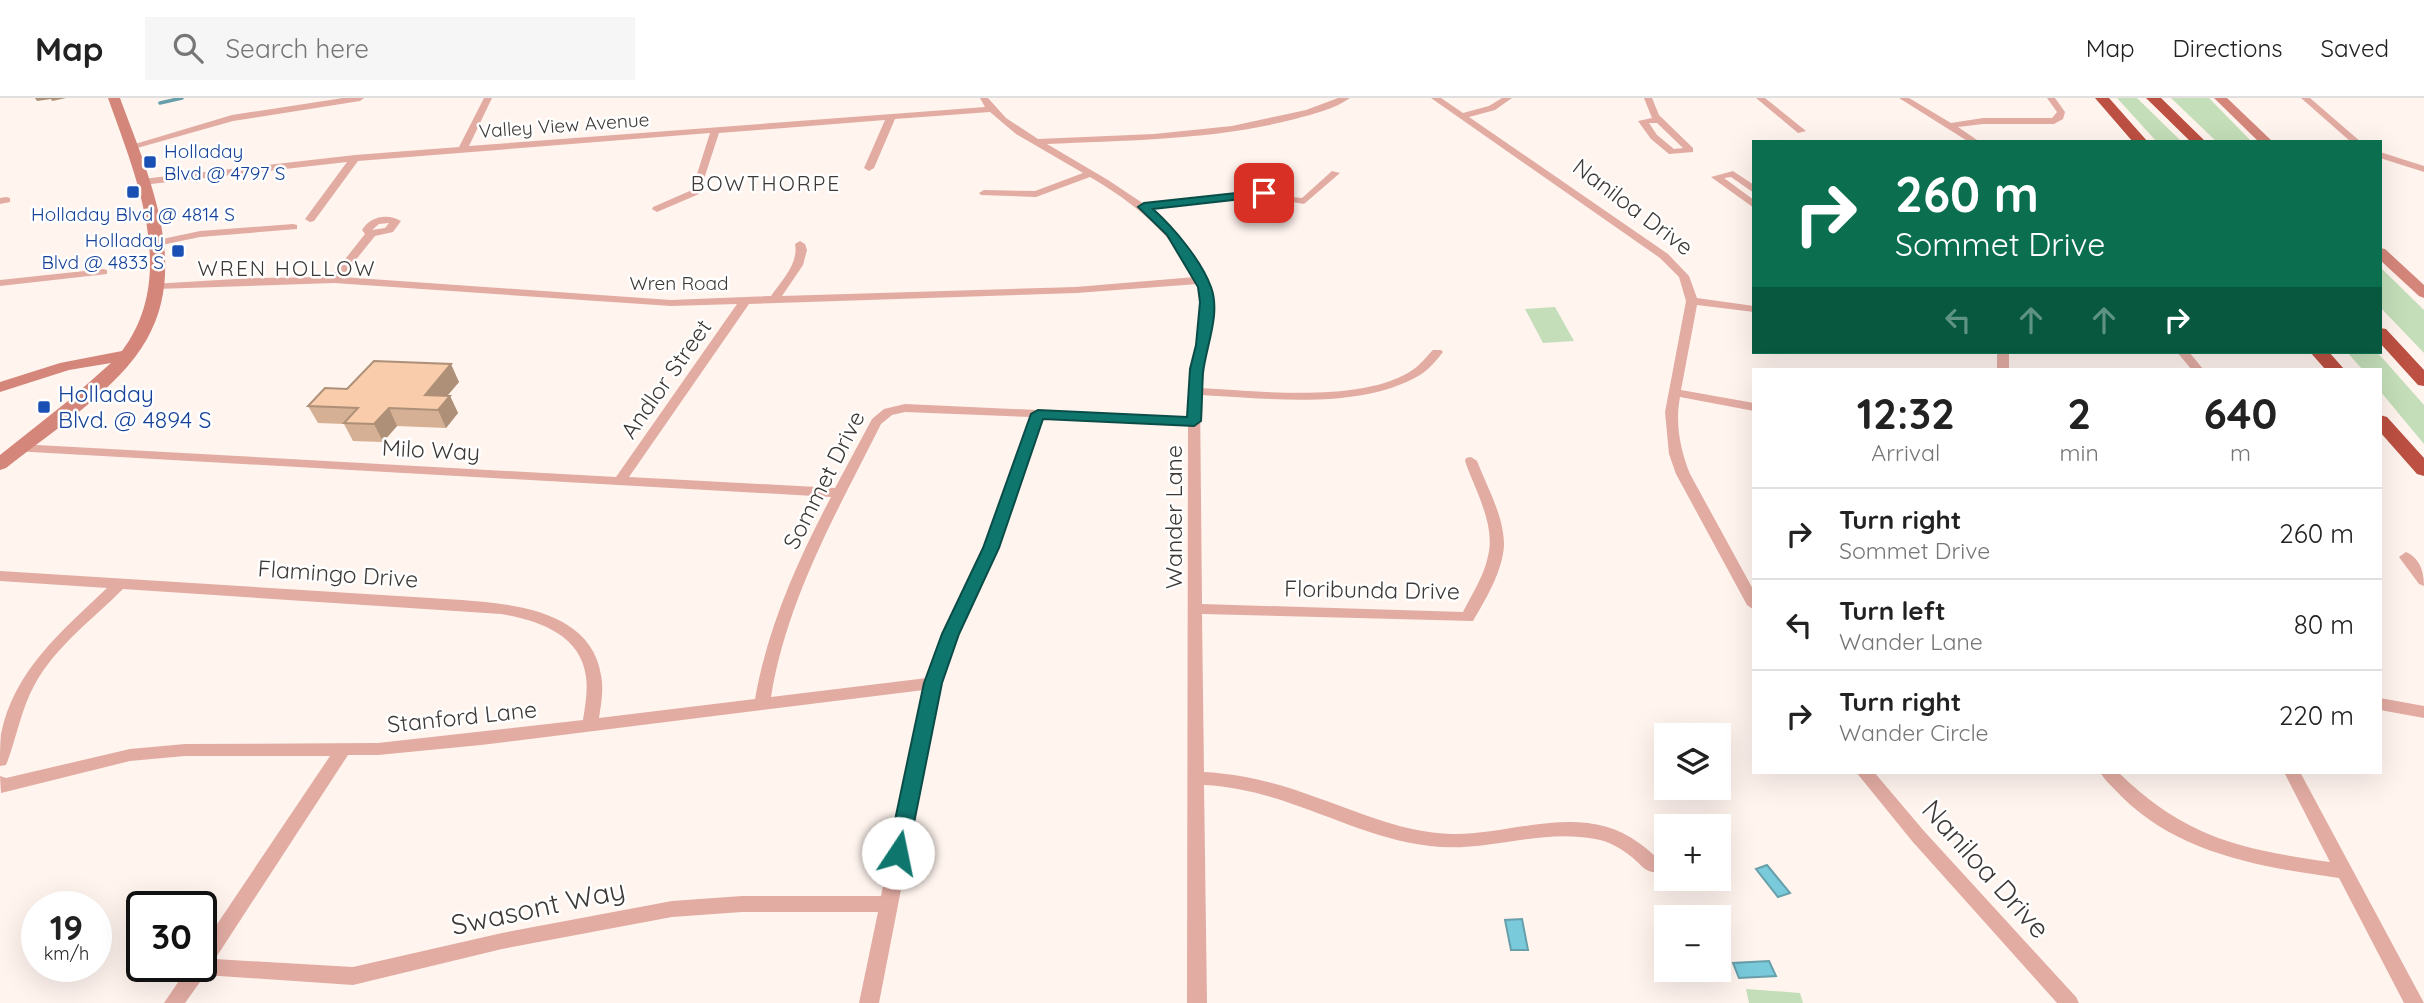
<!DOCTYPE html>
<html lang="en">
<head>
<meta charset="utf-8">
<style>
  :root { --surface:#fff; --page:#f6f6f6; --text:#222; --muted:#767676; --line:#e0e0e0 }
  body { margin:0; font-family:Quicksand,sans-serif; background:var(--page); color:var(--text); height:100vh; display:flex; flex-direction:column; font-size:26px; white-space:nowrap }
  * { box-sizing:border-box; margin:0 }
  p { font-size:23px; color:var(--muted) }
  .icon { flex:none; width:38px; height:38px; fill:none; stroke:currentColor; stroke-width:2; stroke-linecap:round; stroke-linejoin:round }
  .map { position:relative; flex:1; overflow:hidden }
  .side { position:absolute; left:1752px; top:270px; width:630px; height:406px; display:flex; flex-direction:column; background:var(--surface); border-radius:0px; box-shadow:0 7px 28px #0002 }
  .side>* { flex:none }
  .guide { position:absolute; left:1752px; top:42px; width:630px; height:214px; border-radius:0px; box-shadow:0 7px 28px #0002; background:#0b6e4f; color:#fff; overflow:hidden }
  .fabs { position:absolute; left:1654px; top:625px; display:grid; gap:14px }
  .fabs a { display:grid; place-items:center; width:77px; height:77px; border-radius:0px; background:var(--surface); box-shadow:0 7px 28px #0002; font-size:35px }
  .speed { position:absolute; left:21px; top:793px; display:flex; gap:14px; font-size:35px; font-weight:700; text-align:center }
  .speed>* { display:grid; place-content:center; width:91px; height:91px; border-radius:50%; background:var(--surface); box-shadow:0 7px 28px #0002; line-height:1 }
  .speed small { font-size:18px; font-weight:400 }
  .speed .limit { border:4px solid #111; border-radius:10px; background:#fff; color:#111 }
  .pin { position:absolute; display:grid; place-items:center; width:60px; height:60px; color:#fff; margin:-30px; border-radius:14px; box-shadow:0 4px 10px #0006 }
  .me { position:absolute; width:77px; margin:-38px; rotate:11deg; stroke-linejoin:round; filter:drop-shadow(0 0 5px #0008) }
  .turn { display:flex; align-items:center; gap:24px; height:147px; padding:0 28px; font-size:32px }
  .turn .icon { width:91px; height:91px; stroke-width:2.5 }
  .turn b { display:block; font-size:49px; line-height:60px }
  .lanes { display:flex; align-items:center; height:66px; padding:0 28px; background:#0003; justify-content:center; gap:35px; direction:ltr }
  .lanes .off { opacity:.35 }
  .eta { display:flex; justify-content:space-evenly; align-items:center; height:119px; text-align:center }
  .eta b { font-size:42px; font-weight:700; line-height:49px }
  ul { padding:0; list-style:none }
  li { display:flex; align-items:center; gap:21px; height:91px; padding:0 28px; border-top:2px solid var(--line) }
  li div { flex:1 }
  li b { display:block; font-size:26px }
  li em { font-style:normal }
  header { display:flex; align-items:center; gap:42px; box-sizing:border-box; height:98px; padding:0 35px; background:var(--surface); border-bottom:2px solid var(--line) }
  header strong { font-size:33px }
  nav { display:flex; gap:38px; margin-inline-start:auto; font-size:24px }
  .search { width:490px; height:63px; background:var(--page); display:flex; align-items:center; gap:18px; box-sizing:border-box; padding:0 24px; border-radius:0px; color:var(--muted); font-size:26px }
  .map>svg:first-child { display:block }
</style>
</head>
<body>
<header>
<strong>Map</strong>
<div class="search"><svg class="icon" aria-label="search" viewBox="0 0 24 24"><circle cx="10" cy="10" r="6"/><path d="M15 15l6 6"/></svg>Search here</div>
<nav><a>Map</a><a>Directions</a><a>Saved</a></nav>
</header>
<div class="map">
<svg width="2424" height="905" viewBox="0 0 2424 905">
  <rect width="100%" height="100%" fill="#fff4ee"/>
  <path fill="#c4deb9" d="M2117,0H2137L2182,44H2157Z
    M2171,0H2209L2252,44H2217Z
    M2380,169L2424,212V255L2380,209Z
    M1555,209L1574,243L1543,245L1525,211Z
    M2347,254H2377L2424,307V346L2380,293V271H2362Z
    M1746,891L1800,895L1803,905H1749Z"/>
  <path fill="#79cbdc" stroke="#679faa" stroke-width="2" d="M1767,767L1790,795L1778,799L1756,771Z
    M1522,821L1528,852H1511L1505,822Z
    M1769,863L1776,878L1739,880L1733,865Z"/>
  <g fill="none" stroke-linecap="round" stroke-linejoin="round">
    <path stroke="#679faa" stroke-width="3.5" d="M160,5L182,0"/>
    <path fill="#e2aca3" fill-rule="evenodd" d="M343,0H364L360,3L233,23L130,52L125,49L232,17Z
      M484,0H492L469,48L985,9L980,0H988L1006,20L1038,41L1154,36L1232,28L1306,12L1338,0H1350C1335,11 1313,16 1295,21C1214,42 1130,42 1047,46L1108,82L1144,106L1244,94L1302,100L1332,73L1340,75L1304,106C1252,96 1202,104 1150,111C1182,139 1215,175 1212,220C1210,244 1202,266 1200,290C1259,293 1364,306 1414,271C1421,266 1427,258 1433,252H1441L1443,254C1437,262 1428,272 1420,277C1359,313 1268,300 1200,297L1202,506L1463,514C1472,496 1484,478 1488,458C1496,427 1475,392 1465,363L1466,360L1471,359L1477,363C1487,389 1504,418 1504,447C1503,472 1486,501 1473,523L1202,516L1204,674C1244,676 1281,686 1318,700C1361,715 1405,735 1452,736C1514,737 1583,703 1639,745C1647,751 1657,758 1662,767L1659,772C1654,774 1654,775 1649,773C1643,771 1638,764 1633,760C1622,751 1609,743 1595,741C1540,730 1486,755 1430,748C1352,739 1288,691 1204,687L1207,905H1187L1188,326L1043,320L998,450L958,536L941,585L879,905H859L878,814H742L672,819L502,851L353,887L205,877L185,905H164L189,868H201V850L330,658H185L130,663L1,695L0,678L6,680L130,651L185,646L378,645L583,622C585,608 588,593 586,579C581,536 537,522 501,516L123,491C93,521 56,548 35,586C22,609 17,637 8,662L6,667L0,668C0,658 0,646 1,636C14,572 62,533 107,490L0,483V473L462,502C514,506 591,513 601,577C604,592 601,606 599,620L755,601C768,528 797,464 831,399L14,353L13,350L14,347L19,346L616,379L737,206L671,208L334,185L156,191L151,188L152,186L253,180L331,179L365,136L362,132C370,118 388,115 401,123L393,134L375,138L342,179L671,202L771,198C781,183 799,166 795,146L800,143L805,146L807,152L803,167L782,198L1076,189L1195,179C1171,135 1133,104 1090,79L1036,99L981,97L979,95L984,92L1035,93L1083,75L1016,36L990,14L895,21L874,70L869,73L864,70L885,22L719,35L699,96L657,114L652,111L653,109L692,92L710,35L358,63L314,123L310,124L305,121L347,64L142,87L137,84L142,81L355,57L459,49ZM389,125L385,130L372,132L379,126ZM1198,186L1200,221L1189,283L1188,319L905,306L884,311L872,321L835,390L629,379L749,206L1076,195ZM905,314L1031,319L984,450L944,536L927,580L771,599C787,500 837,414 881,326L892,317ZM924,592L881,798H742L672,803L502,835L353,869L215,861L348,657H378L481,647Z
      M1431,0H1441L1463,15L1489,8L1502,0H1512L1495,12L1469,19L1668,156L1689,178L1697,200L1754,208V214L1697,207L1681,292L1754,305V313L1680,299C1675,325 1680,351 1690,376L1754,493V512L1747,507L1676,376L1669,356L1665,314L1686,203L1679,179L1660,160Z
      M1644,0H1652L1659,17L1693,50V54L1669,56L1651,41L1638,23L1652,20ZM1649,25H1657L1683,50L1674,51L1657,37Z
      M1756,0H1765L1806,33L1798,35Z
      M1899,0H1909L1951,25L1983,20H2052L2057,14L2047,0H2055L2065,14L2063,21L2054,26H1983L1958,29L1980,44H1969Z
      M2301,0H2310L2361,44H2351Z
      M2380,54L2424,68V74L2380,60Z
      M1733,73L1754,87V95L1731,79L1724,80L1754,102V110L1711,79Z
      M6,99L10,100V104L0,106V100Z
      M293,126L297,127V131L200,139L157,148L152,145L153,143L200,133Z
      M103,171L107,172V176L0,188V182Z
      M1997,254H2009V271H1997Z
      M2177,254H2189L2203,271H2191Z
      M2406,454C2420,460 2424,474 2424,488L2419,486L2399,459Z
      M2380,600L2424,608V620L2380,612Z
      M1856,674H1874L1924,733L2076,899L2079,905H2057L1912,743Z
      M2100,674H2118C2186,740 2239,751 2330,764L2284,674H2300L2424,905H2404L2339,780C2261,769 2179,756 2121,698C2114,690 2105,683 2100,674Z"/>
    <path fill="#d4867a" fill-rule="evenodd" d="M108,0H120C147,74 190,165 147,241C119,291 51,334 6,370L0,372V357L68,303L111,265L69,272L0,294V284L60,265L122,253C179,177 136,79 108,0Z
      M2214,0H2227L2273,44H2259Z
      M2380,150L2385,151L2424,187V200L2419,198L2380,162Z"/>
    <path fill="#bc5042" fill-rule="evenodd" d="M2095,0H2109L2148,44H2133Z
      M2146,0H2161L2206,44H2191Z
      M2380,230L2386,231L2424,272V288L2418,287L2380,245Z
      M2310,254H2329L2344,271H2325Z
      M2380,317L2387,319L2424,360V378L2417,376L2380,334Z"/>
  </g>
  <path fill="#d6b094" d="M459,284L447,298H450L458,315L446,330L397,328L383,344L353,343L344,326L318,325L308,308L347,291Z"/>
  <path fill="#ae9078" d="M35,0H66L52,3L51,1L37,3Z
    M451,266L459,284L435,312L425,297Z
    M450,298L458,315L446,330L438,312Z
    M389,310L397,328L383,344L374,326Z"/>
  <path fill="#f9cdac" stroke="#ae9078" stroke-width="2" d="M374,263L451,266L425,297L450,298L438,312L389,310L374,326L344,325L358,310L308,308L325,290L347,291Z"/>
  <path fill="#0f766e" stroke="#0a4d48" stroke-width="2" d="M1264,92L1269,95L1268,98L1153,111C1174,130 1201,162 1211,189C1221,216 1206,248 1203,275C1202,291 1202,307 1201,323L1194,328L1043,321L999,450L959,536L942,585L908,755L905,761L898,764L891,761L888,755L924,585L942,536L983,450L1031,316L1038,312L1187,319L1190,271L1196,247L1200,204L1198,189L1167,137L1138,109L1144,105Z"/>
  <g fill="#1a4fb4" stroke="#fff" stroke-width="2.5">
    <rect x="143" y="57" width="14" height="14" rx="3.5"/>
    <rect x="126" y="87" width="14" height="14" rx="3.5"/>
    <rect x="171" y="146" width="14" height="14" rx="3.5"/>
    <rect x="37" y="302" width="14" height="14" rx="3.5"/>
  </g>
  <g text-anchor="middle" stroke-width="5" stroke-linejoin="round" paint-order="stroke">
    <g font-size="19" fill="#3e3936" stroke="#fff">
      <text transform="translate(564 27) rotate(-4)" y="7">Valley View Avenue</text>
      <text x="679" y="192">Wren Road</text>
    </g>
    <g font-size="19" fill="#164399" stroke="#fff" text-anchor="start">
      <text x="164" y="60">Holladay<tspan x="164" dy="22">Blvd @ 4797 S</tspan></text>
      <text x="133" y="123" text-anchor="middle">Holladay Blvd @ 4814 S</text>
      <text x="164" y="149" text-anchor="end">Holladay<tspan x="164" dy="22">Blvd @ 4833 S</tspan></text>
    </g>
    <g font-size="21" letter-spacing="2" fill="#3e3936" stroke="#fff">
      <text x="766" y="93">BOWTHORPE</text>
      <text x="287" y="178">WREN HOLLOW</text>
    </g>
    <g font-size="23" fill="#3e3936" stroke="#fff">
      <text transform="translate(1633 109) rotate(37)" y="8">Naniloa Drive</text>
      <text transform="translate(666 281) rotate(-55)" y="8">Andlor Street</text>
      <text transform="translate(431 352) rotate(3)" y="8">Milo Way</text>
      <text transform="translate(824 382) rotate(-63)" y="8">Sommet Drive</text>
      <text transform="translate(1174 419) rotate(-90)" y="8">Wander Lane</text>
      <text transform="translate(338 476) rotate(4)" y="8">Flamingo Drive</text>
      <text transform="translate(1372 492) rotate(1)" y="8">Floribunda Drive</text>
      <text transform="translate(462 619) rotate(-6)" y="8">Stanford Lane</text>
    </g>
    <g font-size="23" fill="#164399" stroke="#fff" text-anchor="start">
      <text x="58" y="304">Holladay<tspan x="58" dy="26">Blvd. @ 4894 S</tspan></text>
    </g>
    <g font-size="28" fill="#3e3936" stroke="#fff">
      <text transform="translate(1986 771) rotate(48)" y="10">Naniloa Drive</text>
      <text transform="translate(538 809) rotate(-12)" y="10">Swasont Way</text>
    </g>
  </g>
</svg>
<div class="fabs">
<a><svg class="icon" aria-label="layers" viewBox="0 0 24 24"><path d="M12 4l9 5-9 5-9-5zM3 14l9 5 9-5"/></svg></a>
<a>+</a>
<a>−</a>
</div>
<div class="speed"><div>19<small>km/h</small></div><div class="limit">30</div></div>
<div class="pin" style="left:1264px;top:95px;background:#d93025"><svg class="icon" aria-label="arrive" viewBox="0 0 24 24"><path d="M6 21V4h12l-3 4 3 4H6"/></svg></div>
<svg class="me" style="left:898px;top:755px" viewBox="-20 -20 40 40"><circle r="19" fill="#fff"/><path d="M0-13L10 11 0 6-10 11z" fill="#0f766e"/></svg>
<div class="guide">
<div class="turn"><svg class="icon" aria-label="right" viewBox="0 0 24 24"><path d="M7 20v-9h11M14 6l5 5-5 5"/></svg><div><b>260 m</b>Sommet Drive</div></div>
<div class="lanes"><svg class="icon off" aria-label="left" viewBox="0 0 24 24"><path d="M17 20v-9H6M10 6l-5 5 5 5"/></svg><svg class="icon off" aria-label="ahead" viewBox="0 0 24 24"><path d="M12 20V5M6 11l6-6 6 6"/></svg><svg class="icon off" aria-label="ahead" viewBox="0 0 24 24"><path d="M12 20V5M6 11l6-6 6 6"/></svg><svg class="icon" aria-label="right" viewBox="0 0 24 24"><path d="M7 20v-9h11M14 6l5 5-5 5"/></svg></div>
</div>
<section class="side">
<div class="eta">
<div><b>12:32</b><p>Arrival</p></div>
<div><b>2</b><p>min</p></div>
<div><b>640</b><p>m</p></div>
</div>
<ul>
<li><svg class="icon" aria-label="right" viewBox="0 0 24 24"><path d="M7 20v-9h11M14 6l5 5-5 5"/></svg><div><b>Turn right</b><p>Sommet Drive</p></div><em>260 m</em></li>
<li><svg class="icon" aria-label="left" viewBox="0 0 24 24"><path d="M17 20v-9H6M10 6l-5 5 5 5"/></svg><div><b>Turn left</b><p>Wander Lane</p></div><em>80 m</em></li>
<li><svg class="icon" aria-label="right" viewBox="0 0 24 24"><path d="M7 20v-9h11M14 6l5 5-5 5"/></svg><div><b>Turn right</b><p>Wander Circle</p></div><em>220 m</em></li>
</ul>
</section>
</div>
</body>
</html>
